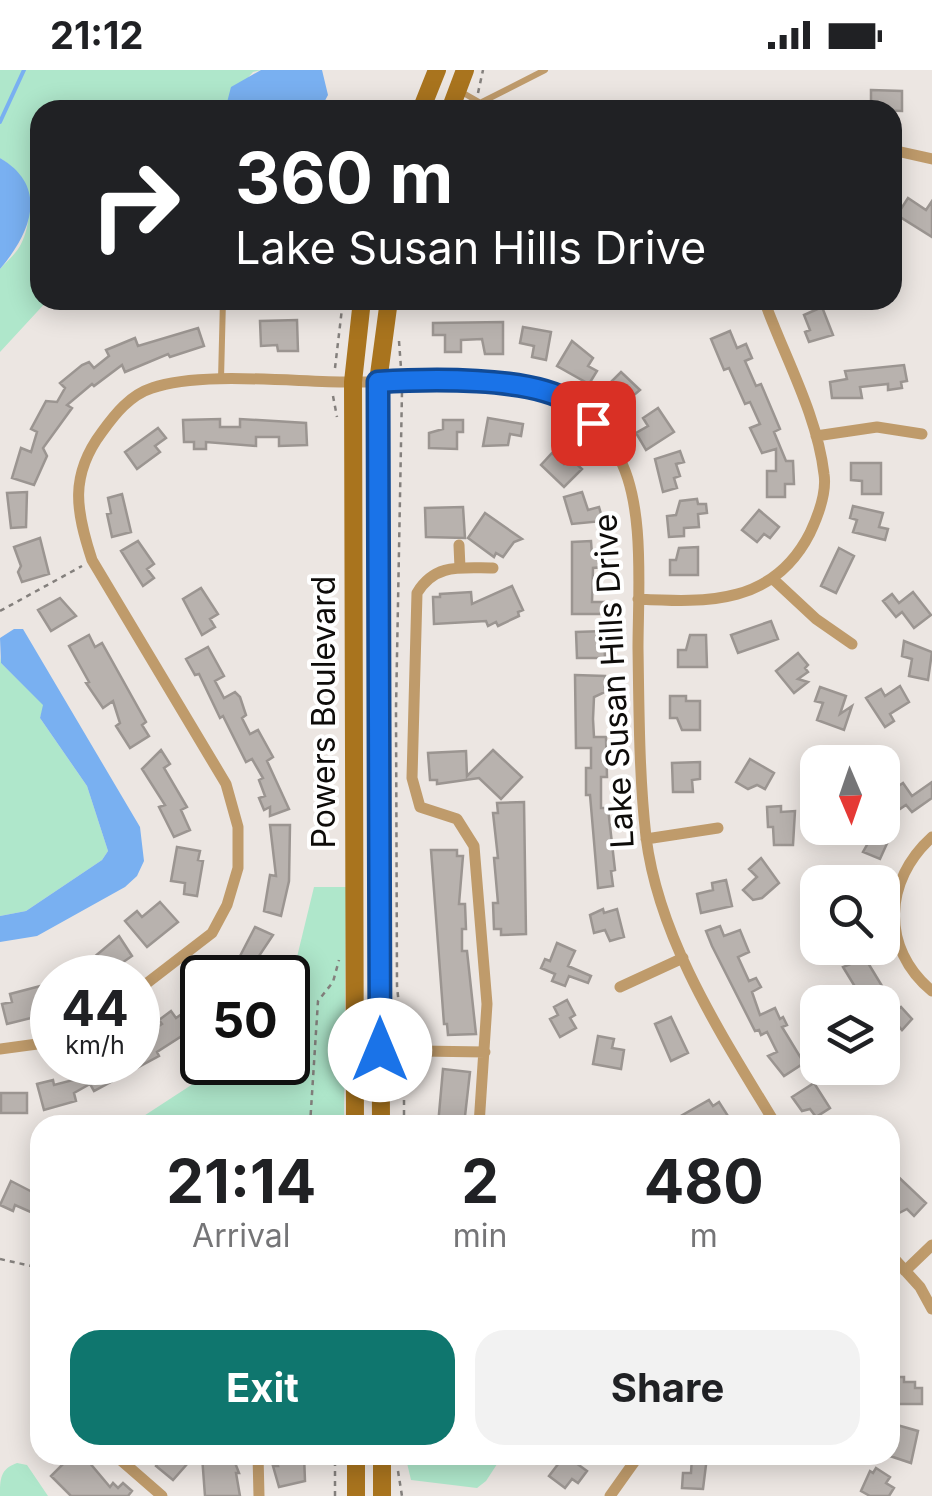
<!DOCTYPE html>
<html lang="en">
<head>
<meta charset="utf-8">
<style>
  :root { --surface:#fff; --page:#f2f2f2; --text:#202124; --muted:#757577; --accent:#0f766e }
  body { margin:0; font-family:Inter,sans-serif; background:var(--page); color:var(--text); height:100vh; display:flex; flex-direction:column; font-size:38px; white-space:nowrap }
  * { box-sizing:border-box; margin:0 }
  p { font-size:32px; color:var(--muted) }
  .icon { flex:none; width:55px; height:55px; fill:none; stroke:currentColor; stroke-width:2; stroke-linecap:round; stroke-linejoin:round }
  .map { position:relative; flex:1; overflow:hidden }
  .side { position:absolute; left:30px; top:1045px; width:870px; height:350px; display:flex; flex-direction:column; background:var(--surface); border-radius:30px; box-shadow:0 5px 25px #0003 }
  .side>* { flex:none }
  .guide { position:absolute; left:30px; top:30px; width:872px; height:210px; border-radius:30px; box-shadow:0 5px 25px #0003; background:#202124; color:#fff; overflow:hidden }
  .needle { width:65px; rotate:178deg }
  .controls { position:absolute; left:800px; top:675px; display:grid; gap:20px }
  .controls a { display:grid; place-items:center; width:100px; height:100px; border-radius:20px; background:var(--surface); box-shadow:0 5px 25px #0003; font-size:50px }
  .speed { position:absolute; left:30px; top:885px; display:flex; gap:20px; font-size:50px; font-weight:700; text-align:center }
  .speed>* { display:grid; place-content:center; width:130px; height:130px; border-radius:50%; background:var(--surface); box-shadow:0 5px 25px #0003; line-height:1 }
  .speed small { font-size:25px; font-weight:400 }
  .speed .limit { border:5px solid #111; border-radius:15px; background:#fff; color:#111 }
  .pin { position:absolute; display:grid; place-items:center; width:85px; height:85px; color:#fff; margin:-42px; border-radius:20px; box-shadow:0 5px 15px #0006 }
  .me { position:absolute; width:110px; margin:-55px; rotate:0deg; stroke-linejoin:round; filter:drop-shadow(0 0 8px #0008) }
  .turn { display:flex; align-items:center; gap:35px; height:210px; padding:0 40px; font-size:45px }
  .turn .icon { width:130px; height:130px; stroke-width:2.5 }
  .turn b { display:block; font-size:70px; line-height:85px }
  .eta { display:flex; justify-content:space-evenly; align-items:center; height:170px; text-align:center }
  .eta b { font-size:60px; font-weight:700; line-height:70px }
  .button { display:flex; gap:20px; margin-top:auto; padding:20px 40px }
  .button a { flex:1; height:115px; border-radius:30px; background:var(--accent); color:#fff; font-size:40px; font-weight:700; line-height:115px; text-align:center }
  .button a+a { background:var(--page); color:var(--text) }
  .status { display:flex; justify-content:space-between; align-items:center; height:70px; padding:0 50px; background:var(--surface); direction:ltr }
  .status svg { height:28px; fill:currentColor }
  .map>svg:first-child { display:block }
</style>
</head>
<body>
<div class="status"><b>21:12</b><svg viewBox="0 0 49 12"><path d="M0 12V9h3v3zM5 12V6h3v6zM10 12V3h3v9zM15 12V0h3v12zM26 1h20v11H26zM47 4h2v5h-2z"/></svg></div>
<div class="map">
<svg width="932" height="1426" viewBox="0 0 932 1426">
  <rect width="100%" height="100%" fill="#ece6e2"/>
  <path fill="#afe7cb" d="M0,0H261L253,2L224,35L225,40H40V230H48L0,282V199C6,192 17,183 21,174C36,145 29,105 0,88Z
    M0,586L1,593L44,635L40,648L87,716L108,781L102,790L26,841L0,846Z
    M314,817H346L344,1055H130L225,993L288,992V924Z
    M411,1385H503L486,1411L477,1418L411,1410L407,1393Z
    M17,1393L27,1395L48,1426H0C0,1409 0,1399 17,1393Z"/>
  <path fill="#79b0f1" d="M261,0H322L328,25L320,40H225L231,17Z
    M0,88C51,118 29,165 0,199Z
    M14,559H23L140,757L144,791L137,806L125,817L37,866L0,872V846L26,841L102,790L108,781L87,716L40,648L43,635L1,593L0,568Z"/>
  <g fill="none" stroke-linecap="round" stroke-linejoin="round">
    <path stroke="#79b0f1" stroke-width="4" d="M0,52L24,0"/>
  </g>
  <path fill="#b8b2ae" stroke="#9b9591" stroke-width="2.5" d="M871,20L902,21V41L871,40Z
    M908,128L926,140L932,131V167L897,145Z
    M822,237L833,265L809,272L805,262L810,260L804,245Z
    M297,250L298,281H278L277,275L261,276L260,251Z
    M503,252V284H485L482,269L461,270V282H445V265H433V253Z
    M523,257L551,262L546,290L532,287L534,276L520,273Z
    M198,258L204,276L170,287L168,284L125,302L122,295L94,316L92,314L67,335L72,338L43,378L47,386L34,415L12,408L21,378L31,382L37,362L31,359L46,331L57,332L65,318L60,313L82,295L89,292L94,298L109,286L106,280L135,268L138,276Z
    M730,261L737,278L746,274L752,288L745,291L756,316L761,314L780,359L774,362L786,391H793L794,414H785V427H767V401H776V379L762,383L750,358L760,354L750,332L745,334L729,298L724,300L711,269Z
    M572,271L593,288L588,296L597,301L589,314L557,296Z
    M904,295L907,311L901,312L902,318L888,320V314L860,317L862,328H832L830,312L847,309L845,301Z
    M621,302L640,320L616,340L605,329L612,322L610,313Z
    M658,338L674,362L646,380L636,363L648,356L643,348Z
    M488,348L523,354L521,366L510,364L508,375L483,376Z
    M220,349V357H240V349L306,353L307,375L279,376V367H256V376L206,372V379H194V372H184L183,350Z
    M443,350H463V362H457V379L429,378V363L443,359Z
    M158,358L166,368L155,376L160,382L137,399L125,382Z
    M680,381L684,392L676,394L680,406L674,408L677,418L663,422L655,389Z
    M552,383L564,394L570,388L582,399L564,417L541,395Z
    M851,393H881V424H862V411L851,410Z
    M27,422L26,457L11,458L7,423Z
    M582,422L588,440L599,437L603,451L572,454L564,427Z
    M122,424L131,462L112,467L107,444L111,443L108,428Z
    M697,429L698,434H706L707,443L698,444L699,457L684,458V466L669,467L667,446L676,445L680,431Z
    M853,436L883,443L879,457L888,459L885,470L853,462L857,450L850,448Z
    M463,437L465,468L426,467L425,438Z
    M759,440L779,457L770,468L764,464L757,472L742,460Z
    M485,443L522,469L514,472L503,487L496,483L494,487L468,468Z
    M40,468L49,504L22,512L18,502L21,496L14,477Z
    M138,471L154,494L147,499L154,508L143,516L121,481Z
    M591,471L592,485L603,484L604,497L593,498L592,532H604V544H572V472Z
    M698,477V505H670V490H676L679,478Z
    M839,478L854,486L836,523L821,516Z
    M512,516L523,540L518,542L519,546L498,556L496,552L488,556L486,551L434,554L433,527H440V524L471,522L472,534Z
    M201,518L218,544L210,549L215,557L202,565L183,529Z
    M913,522L931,545L914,558L902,542L896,547L883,531L892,524L899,533Z
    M60,528L76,546L51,561L38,540Z
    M771,551L778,569L738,583L731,565Z
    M604,561L605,588H577L576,562Z
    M89,565L95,577L102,573L146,652L142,655L149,666L130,678L116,656L120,653L113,631L103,638L86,613L89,612L69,576Z
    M690,565H706L707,597H678V580H686Z
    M904,571L932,582L928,610L909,606L912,589L902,586Z
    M208,577L224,606L215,611L224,628L235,622L240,627L246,645L242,648L250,664L258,660L273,687L267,691L289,739L270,746V737L264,740L259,728L265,726L259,710L263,708L252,689L246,692L223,646L220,648L199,604L195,605L186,589Z
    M798,583L808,595L805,598L808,602L798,609L808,612L794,623L776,601Z
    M575,605L605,606V622L594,627L593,649L594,667H606L607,707H601V738H608L615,800L611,801L613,816L598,818L590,725H586V698H591V678H576Z
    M900,616L909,632L890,644L894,651L885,657L866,628L881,619L885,626Z
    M820,617L846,626L840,644L852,636L844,660L817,650L823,633L815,631Z
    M670,626H686V631H700V660H682L677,648H670Z
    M161,680L170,694L164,698L187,737L181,740L190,760L174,767L159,737L165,735L142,699Z
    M493,680L522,707L501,729L479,708L437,714V710H430L428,683L466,681L467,706Z
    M750,689L774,703L765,719L757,715L748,719L736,712Z
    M700,692V709L692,710L693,722H673L672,693Z
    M932,712V728L912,742L906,735L882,751V727L903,713L912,726Z
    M524,732L526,864L501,865V859H494L493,833H498L494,788H498L493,743H498L497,733Z
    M781,736V742L795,741L793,775H774L773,757H768L767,737Z
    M270,755H290L289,811L281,846L264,841L270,805L276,806Z
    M859,758H894L880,789L863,782L868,773L860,769Z
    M177,777L200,781L198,790L203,791L197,826L184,824L185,813L171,811Z
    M431,780H457V786H463L459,834H465L466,859H462V881H467L476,964L448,965L447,954H444Z
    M761,788L779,813L762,828L753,830L743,820L757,807L749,799Z
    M726,810L732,836L701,843L697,824L713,820L712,813Z
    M160,832L178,852L147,877L125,851L137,841L142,847Z
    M603,839L604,843L617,839L624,867L610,871L605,860L594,863L590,845Z
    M720,856L724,866L740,860L749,882L738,887L749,911L756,908L761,917L752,922L760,945L775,938L780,949L783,947L787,955L782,957L804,993L784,1006L768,986L777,982L767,962L761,965L759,960L755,961L712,876L706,861Z
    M255,857L273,865L251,898L238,890Z
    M119,866L132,886L100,908H60L76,895L80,899Z
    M557,873L575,881L568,896L591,906L588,913L569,906L565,916L552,911L555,904L541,898L545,889L550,891Z
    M865,888L882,916L868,922L866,917L857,920L843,897Z
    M44,915L51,943L7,954L2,934L12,932L10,924Z
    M882,927L896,941L901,937L912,949L902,960L895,952L888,959L882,953Z
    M202,930V953L157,982L159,986L94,1021L90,1014L74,1023L76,1031L44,1040L37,1014L53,1010L54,1015L81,1008L79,1003L94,994L138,992V970L162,954L159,950L171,941L176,948Z
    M567,930L575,945L570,948L576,958L560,967L550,949L558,945L554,937Z
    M671,947L688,983L671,991L655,954Z
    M598,966L614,969L612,978L624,980L621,999L593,994Z
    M443,999L470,1002L464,1055H438Z
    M814,1013L830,1038L816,1047L810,1039L802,1041L792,1027Z
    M1,1023H27V1043H1Z
    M709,1030L713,1036L719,1032L728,1046L720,1051L722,1055H665Z
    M890,1099L926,1133L914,1146L907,1139L895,1145L890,1140Z
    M11,1111L40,1126L33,1143L15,1135L13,1141L0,1135Z
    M890,1307H904V1312H915V1318H922V1334H890Z
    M897,1355L918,1361L911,1393L890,1386V1365L894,1366Z
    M72,1385H83L110,1417L113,1413L118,1418L123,1413L132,1421L128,1426H71L51,1406Z
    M163,1385H195L173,1410L156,1396Z
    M232,1385L239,1403H236L240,1426H205L202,1386Z
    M275,1385H304L305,1411L279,1417L273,1396H278Z
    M565,1385L587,1401L578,1413L572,1409L565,1418L549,1406Z
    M692,1386L707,1387L703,1419L682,1418L683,1403H691Z
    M876,1398L890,1407L886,1413L894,1418L889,1426H870L861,1421L870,1401L873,1403Z"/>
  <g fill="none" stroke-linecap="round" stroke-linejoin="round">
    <path stroke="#84807d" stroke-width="2.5" stroke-dasharray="5 5" stroke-linecap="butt" d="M478,23L483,0
      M399,271L401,298
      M335,298L343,230
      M333,326L337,347
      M0,541L82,496
      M402,967L397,916L396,639L402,321
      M310,1055L318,931L333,912L339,890
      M404,1055V995
      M0,1189L40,1198
      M398,1401L402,1426
      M335,1426V1385"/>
    <path stroke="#bf9b6b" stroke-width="6" d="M458,20L493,40
      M482,32L545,0
      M221,309L223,230"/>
    <path stroke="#bf9b6b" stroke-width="11" d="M892,80L932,89
      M816,366L877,357L922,364
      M459,475L460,498
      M773,509L816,549L852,574
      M638,529C709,533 774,534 810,463C818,446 827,423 824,404C817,344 784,286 764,230
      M932,767C884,810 880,878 932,921
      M646,769L718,758
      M620,917L683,888
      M138,920L212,863L227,835L238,798V757L226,714L92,490C76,441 69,406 102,362C115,344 130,325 152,318C200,301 294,312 348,312C412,313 481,304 544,321C575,330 601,357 617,384C646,432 638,523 638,578C639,640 639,705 646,767C659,871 723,967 776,1055
      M0,979L52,972
      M355,980L485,982
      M479,1055L487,934L474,776L457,749L420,737L412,708L417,523C435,493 461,498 493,498
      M890,1184L920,1217L932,1239
      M905,1201L932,1175
      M115,1385L162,1426
      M258,1385L259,1426
      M610,1426L637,1388"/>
    <path stroke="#a9741e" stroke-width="18" d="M421,40L437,0
      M450,40L465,0
      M355,1055L353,312L362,230
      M381,1055L378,312L389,230
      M356,1385V1426
      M382,1385V1426"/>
  </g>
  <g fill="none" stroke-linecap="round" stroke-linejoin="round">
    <g stroke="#114b97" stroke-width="25">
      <path id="route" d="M380,980L378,312C425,309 531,306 570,332C579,337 586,347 593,353"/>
    </g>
    <use href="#route" stroke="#1a73e8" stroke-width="18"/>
  </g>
  <g text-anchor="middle" stroke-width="8" stroke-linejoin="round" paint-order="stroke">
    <g font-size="32" fill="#0e0c0a" stroke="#fff">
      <text transform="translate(614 611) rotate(-93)" y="11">Lake Susan Hills Drive</text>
      <text transform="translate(324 642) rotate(-90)" y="11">Powers Boulevard</text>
    </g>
  </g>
</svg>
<div class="controls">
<a><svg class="needle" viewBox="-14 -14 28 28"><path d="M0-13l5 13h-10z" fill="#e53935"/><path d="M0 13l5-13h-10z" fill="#757577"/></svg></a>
<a><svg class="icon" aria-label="search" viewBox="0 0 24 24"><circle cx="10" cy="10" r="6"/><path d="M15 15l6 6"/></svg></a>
<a><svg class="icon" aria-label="layers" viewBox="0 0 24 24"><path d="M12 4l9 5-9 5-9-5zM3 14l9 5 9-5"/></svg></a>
</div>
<div class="speed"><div>44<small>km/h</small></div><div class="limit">50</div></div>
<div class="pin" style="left:593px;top:353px;background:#d93025"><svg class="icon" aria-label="arrive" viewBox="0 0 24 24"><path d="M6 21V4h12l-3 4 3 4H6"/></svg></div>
<svg class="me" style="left:380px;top:980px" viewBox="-20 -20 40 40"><circle r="19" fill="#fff"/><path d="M0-13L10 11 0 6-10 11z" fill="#1a73e8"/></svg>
<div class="guide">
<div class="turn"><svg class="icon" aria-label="right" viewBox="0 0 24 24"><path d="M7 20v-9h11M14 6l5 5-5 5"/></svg><div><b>360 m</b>Lake Susan Hills Drive</div></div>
</div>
<section class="side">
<div class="eta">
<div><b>21:14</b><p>Arrival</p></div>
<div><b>2</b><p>min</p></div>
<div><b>480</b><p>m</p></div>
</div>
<div class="button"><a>Exit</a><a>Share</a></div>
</section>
</div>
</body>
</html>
